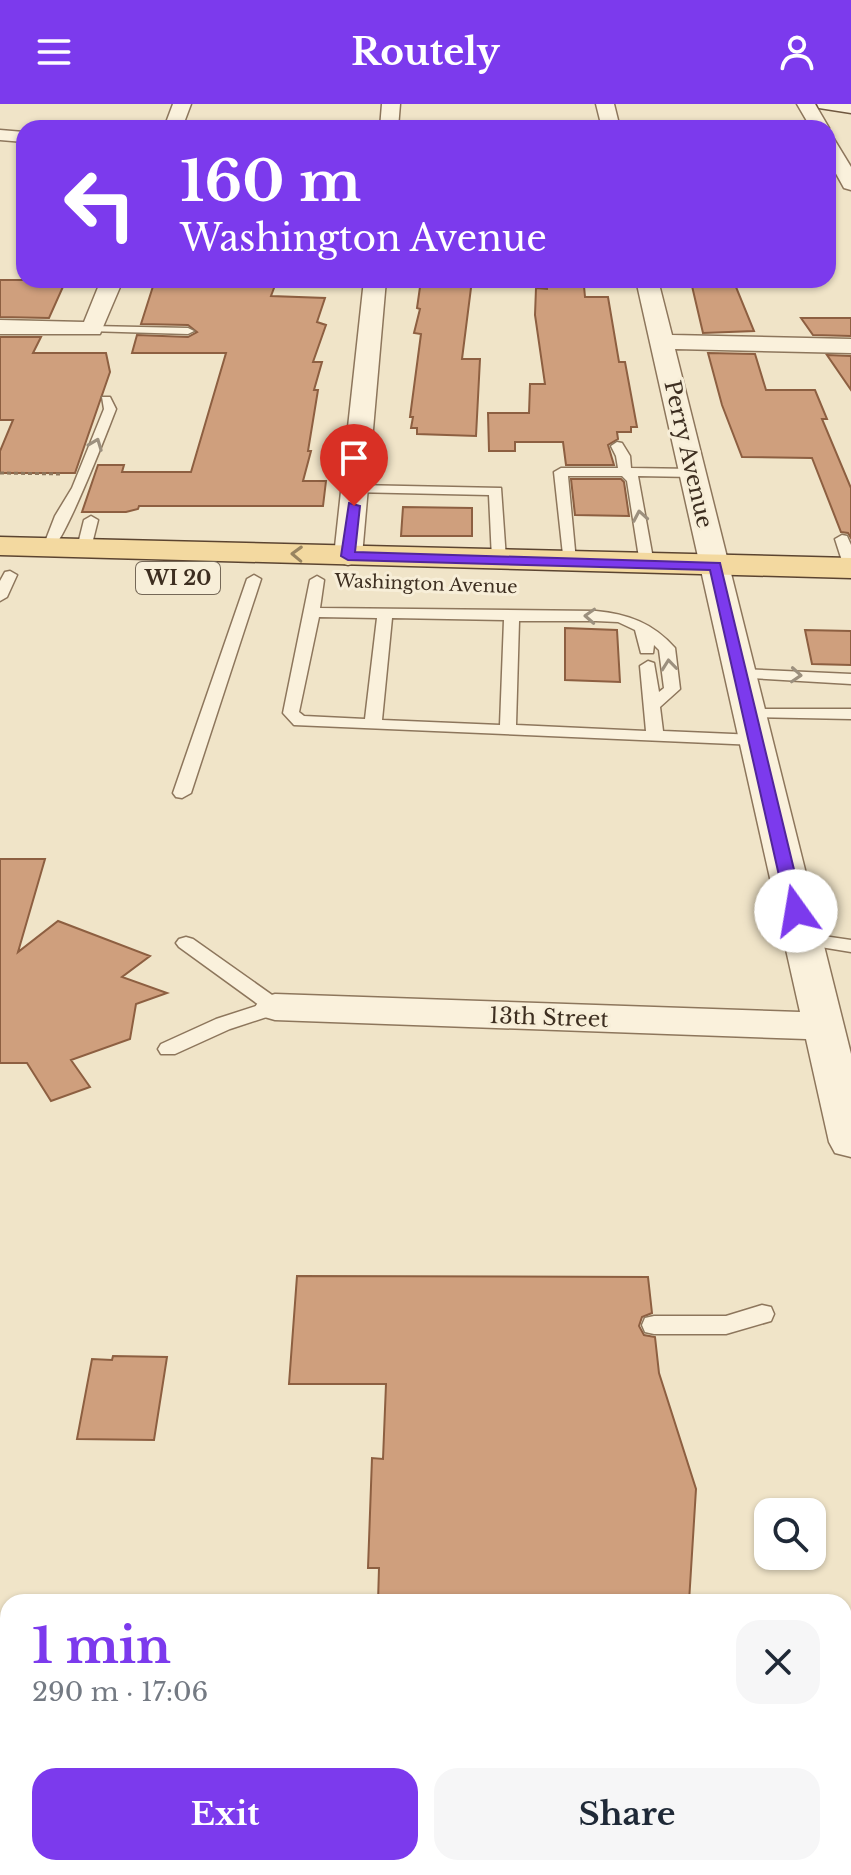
<!DOCTYPE html>
<html lang="en">
<head>
<meta charset="utf-8">
<style>
  :root { --surface:#fff; --page:#f6f6f7; --text:#1f2937; --muted:#747a83; --accent:#7c3aed }
  body { margin:0; font-family:"Libre Baskerville",serif; background:var(--page); color:var(--text); height:100vh; display:flex; flex-direction:column; font-size:30px; white-space:nowrap }
  * { box-sizing:border-box; margin:0 }
  p { font-size:26px; color:var(--muted) }
  .icon { flex:none; width:44px; height:44px; fill:none; stroke:currentColor; stroke-width:2; stroke-linecap:round; stroke-linejoin:round }
  .map { position:relative; flex:1; overflow:hidden }
  .side { position:absolute; left:0px; top:1490px; width:852px; height:282px; display:flex; flex-direction:column; background:var(--surface); border-radius:24px 24px 0 0; box-shadow:0 2px 6px #0004 }
  .side>* { flex:none }
  .banner { position:absolute; left:16px; top:16px; width:820px; height:168px; border-radius:24px; box-shadow:0 2px 6px #0004; background:#7c3aed; color:#fff; overflow:hidden }
  .tools { position:absolute; left:754px; top:1394px; display:grid; gap:16px }
  .tools a { display:grid; place-items:center; width:72px; height:72px; border-radius:16px; background:var(--surface); box-shadow:0 2px 6px #0004; font-size:40px }
  .pin { position:absolute; display:grid; place-items:center; width:68px; height:68px; color:#fff; margin:-82px -34px; border-radius:50% 50% 50% 0; rotate:-45deg; box-shadow:0 0 8px #0007 }
  .pin .icon { rotate:45deg }
  .me { position:absolute; width:88px; margin:-44px; rotate:347deg; stroke-linejoin:round; filter:drop-shadow(0 0 6px #0008) }
  .turn { display:flex; align-items:center; gap:28px; height:168px; padding:0 32px; font-size:36px }
  .turn .icon { width:104px; height:104px; stroke-width:2.5 }
  .turn b { display:block; font-size:56px; line-height:68px }
  .round { display:grid; place-items:center; flex:none; width:84px; height:84px; border-radius:24px; background:var(--page) }
  .headline { display:flex; align-items:center; justify-content:space-between; height:136px; padding:0 32px }
  h1 { font-size:48px; font-weight:700; line-height:60px; color:var(--accent) }
  .action { display:flex; gap:16px; margin-top:auto; padding:16px 32px }
  .action a { flex:1; height:92px; border-radius:24px; background:var(--accent); color:#fff; font-size:32px; font-weight:700; line-height:92px; text-align:center }
  .action a+a { background:var(--page); color:var(--text) }
  header { display:flex; justify-content:space-between; align-items:center; height:104px; padding:0 32px; background:var(--accent); color:#fff; font-size:36px; font-weight:700 }
  .map>svg:first-child { display:block }
</style>
</head>
<body>
<header><svg class="icon" aria-label="menu" viewBox="0 0 24 24"><path d="M4 6h16M4 12h16M4 18h16"/></svg>Routely<svg class="icon" aria-label="person" viewBox="0 0 24 24"><circle cx="12" cy="8" r="4"/><path d="M4 21q1-7 8-7t8 7"/></svg></header>
<div class="map">
<svg width="851" height="1771" viewBox="0 0 851 1771">
  <rect width="100%" height="100%" fill="#f0e4c8"/>
  <path fill="#cf9f7d" stroke="#8d5f41" stroke-width="2" d="M0,176H66L49,214L0,213Z
    M155,176H277L271,192L325,194L317,218L326,221L313,258H322L314,286H318L308,347H311L303,377H326L323,402H139L138,405L126,408H82L98,361H124L122,368H191L226,249H132L137,231L188,233L197,228L188,221L141,220Z
    M421,176H472L462,255H480L476,332L417,330V324H411L413,313H410L421,230L414,229L420,205L417,204Z
    M547,182H584L585,193H608L619,258H625L637,323H631V328H617L618,335L608,341L614,361H566L563,338H515V347H489L488,309H529L530,280H545L535,211L536,184L547,185Z
    M692,182L736,183L754,227L703,229Z
    M801,214H851V232L813,231Z
    M0,233H41L33,249H106L110,268L75,369H0V347L13,316H0Z
    M708,249L755,250L766,286H815L827,315H822L851,384V434L848,429L841,428L812,354L742,353L722,301Z
    M827,251L851,252V286Z
    M571,375H621L624,378L629,412L575,411Z
    M403,403L472,404V432H401Z
    M565,524L617,526L620,578L565,576Z
    M805,526L851,527V561L812,560Z
    M0,755H45L18,848L58,817L150,852L122,873L167,889L136,900L130,935L71,956L90,983L51,997L27,959H0Z
    M297,1172L648,1173L652,1209L642,1213L639,1222L644,1231L655,1233L659,1269L696,1385L689,1498H378L379,1464H368L372,1354L383,1355L386,1280H289Z
    M113,1252L167,1253L154,1336L77,1335L92,1255L112,1256Z"/>
  <g fill="none" stroke-linecap="round" stroke-linejoin="round">
    <g stroke="#8d765c" stroke-width="3">
      <path id="lane" d="M92,222L188,224L194,227L188,230L88,227V223Z
        M102,293H110L116,305C108,326 63,442 50,447L45,446L43,443L55,412L72,384L104,305Z
        M617,338L622,339L630,352L631,364L693,365L700,369L693,373L638,372L654,460L647,464L640,460L627,377L622,372H568L576,457L569,461L564,460L554,368L561,364H618L616,352L611,342Z
        M356,381L501,384L506,455L499,459L492,455L489,391L351,388V382Z
        M91,412L98,416L91,444L84,448L79,447L77,444L84,416Z
        M842,431L847,432L851,441V467L844,463L835,435Z
        M10,467L17,471L7,493L0,497V477L5,468Z
        M254,471L261,475L191,689L182,694L176,693L173,689L247,475Z
        M317,472L324,476L320,504L596,507C628,510 653,519 675,544L680,585L660,603L663,627L756,631L764,636L756,641L294,621L283,609L310,476ZM319,513L377,514L365,615L304,612L299,608ZM392,514L504,516L500,621L382,616ZM519,517H596L618,518L635,526L641,549H653L654,541L659,546L664,584L659,588L654,559L648,557L640,562L646,627L516,621Z
        M740,565L851,570V580L734,573L732,570Z
        M750,605H851V615L744,613L742,610L744,607Z
        M803,829L851,836V848L796,839L793,835L796,831Z
        M186,833L193,835L282,898L285,903L282,908L230,925L175,950H161L158,945L161,940L216,915L259,901L179,843L176,839L179,835Z
        M762,1201L771,1203L774,1210L771,1217L726,1230H654L645,1228L642,1221L645,1214L654,1212H726Z"/>
    </g>
    <g stroke="#8d765c" stroke-width="3">
      <path id="street" d="M173,0H191L182,24H164Z
        M382,0H400L398,24H380Z
        M596,0H614L620,24H602Z
        M797,0H815L829,24L828,25L811,24Z
        M0,26L24,28V38L0,36Z
        M828,34L834,35L851,63V86L844,84L828,55Z
        M101,176H123L100,230H0V216L84,218Z
        M364,176H386L362,452L358,458L348,461L338,458L334,452Z
        M636,176H658L672,231L851,235V249L675,245L851,950V1053L835,1049L829,1038L806,935L275,916L261,912L255,903L261,894L275,890L800,908Z"/>
    </g>
    <g stroke="#6f573f" stroke-width="3">
      <path id="secondary" d="M817,0H851V9L819,4Z"/>
    </g>
    <g stroke="#5b4430" stroke-width="3">
      <path id="primary" d="M0,433L851,454V474L0,451Z"/>
    </g>
    <path stroke="#8d765c" stroke-width="3" stroke-dasharray="4 3" stroke-linecap="butt" d="M0,369L63,370"/>
    <use href="#lane" fill="#faf1dc" fill-rule="evenodd"/>
    <use href="#street" fill="#faf1dc" fill-rule="evenodd"/>
    <use href="#secondary" fill="#faf1dc" fill-rule="evenodd"/>
    <use href="#primary" fill="#f3d9a0" fill-rule="evenodd"/>
  </g>
  <defs><path id="oneway-chevron" d="M-2-3.5L2.5 0L-2 3.5" fill="none" stroke-width="1.6" stroke-linecap="round" stroke-linejoin="round" transform="scale(2)"/></defs>
  <g stroke="#9c907e">
    <use href="#oneway-chevron" transform="translate(96 340) rotate(-69)"/>
    <use href="#oneway-chevron" transform="translate(640 412) rotate(-100)"/>
    <use href="#oneway-chevron" transform="translate(590 512) rotate(-177)"/>
    <use href="#oneway-chevron" transform="translate(669 561) rotate(-96)"/>
    <use href="#oneway-chevron" transform="translate(796 571) rotate(4)"/>
  </g>
  <use stroke="#988460" href="#oneway-chevron" transform="translate(297 450) rotate(-178)"/>
  <path fill="#7c3aed" stroke="#51269a" stroke-width="2" d="M349,399L360,402L355,448L720,459L804,807L802,811H790L787,807L710,466L348,456L341,452Z"/>
  <g text-anchor="middle" stroke-width="6" stroke-linejoin="round" paint-order="stroke">
    <g font-size="18" fill="#3d2e20" stroke="#f7eed8">
      <text transform="translate(426 480) rotate(2)" y="6">Washington Avenue</text>
    </g>
    <rect fill="#f7eed8" stroke="#756857" stroke-width="2" x="136" y="458" width="84" height="32" rx="6"/>
    <g font-size="20" font-weight="bold" fill="#3d2e20">
      <text x="178" y="481">WI 20</text>
    </g>
    <g font-size="22" fill="#3d2e20" stroke="#f7eed8">
      <text transform="translate(689 350) rotate(77)" y="8">Perry Avenue</text>
      <text transform="translate(549 913) rotate(2)" y="8">13th Street</text>
    </g>
  </g>
</svg>
<div class="tools">
<a><svg class="icon" aria-label="search" viewBox="0 0 24 24"><circle cx="10" cy="10" r="6"/><path d="M15 15l6 6"/></svg></a>
</div>
<div class="pin" style="left:354px;top:402px;background:#d93025"><svg class="icon" aria-label="arrive" viewBox="0 0 24 24"><path d="M6 21V4h12l-3 4 3 4H6"/></svg></div>
<svg class="me" style="left:796px;top:807px" viewBox="-20 -20 40 40"><circle r="19" fill="#fff"/><path d="M0-13L10 11 0 6-10 11z" fill="#7c3aed"/></svg>
<div class="banner">
<div class="turn"><svg class="icon" aria-label="left" viewBox="0 0 24 24"><path d="M17 20v-9H6M10 6l-5 5 5 5"/></svg><div><b>160 m</b>Washington Avenue</div></div>
</div>
<section class="side">
<div class="headline"><div><h1>1 min</h1><p>290 m · 17:06</p></div><a class="round"><svg class="icon" aria-label="close" viewBox="0 0 24 24"><path d="M6 6l12 12M18 6L6 18"/></svg></a></div>
<div class="action"><a>Exit</a><a>Share</a></div>
</section>
</div>
</body>
</html>
